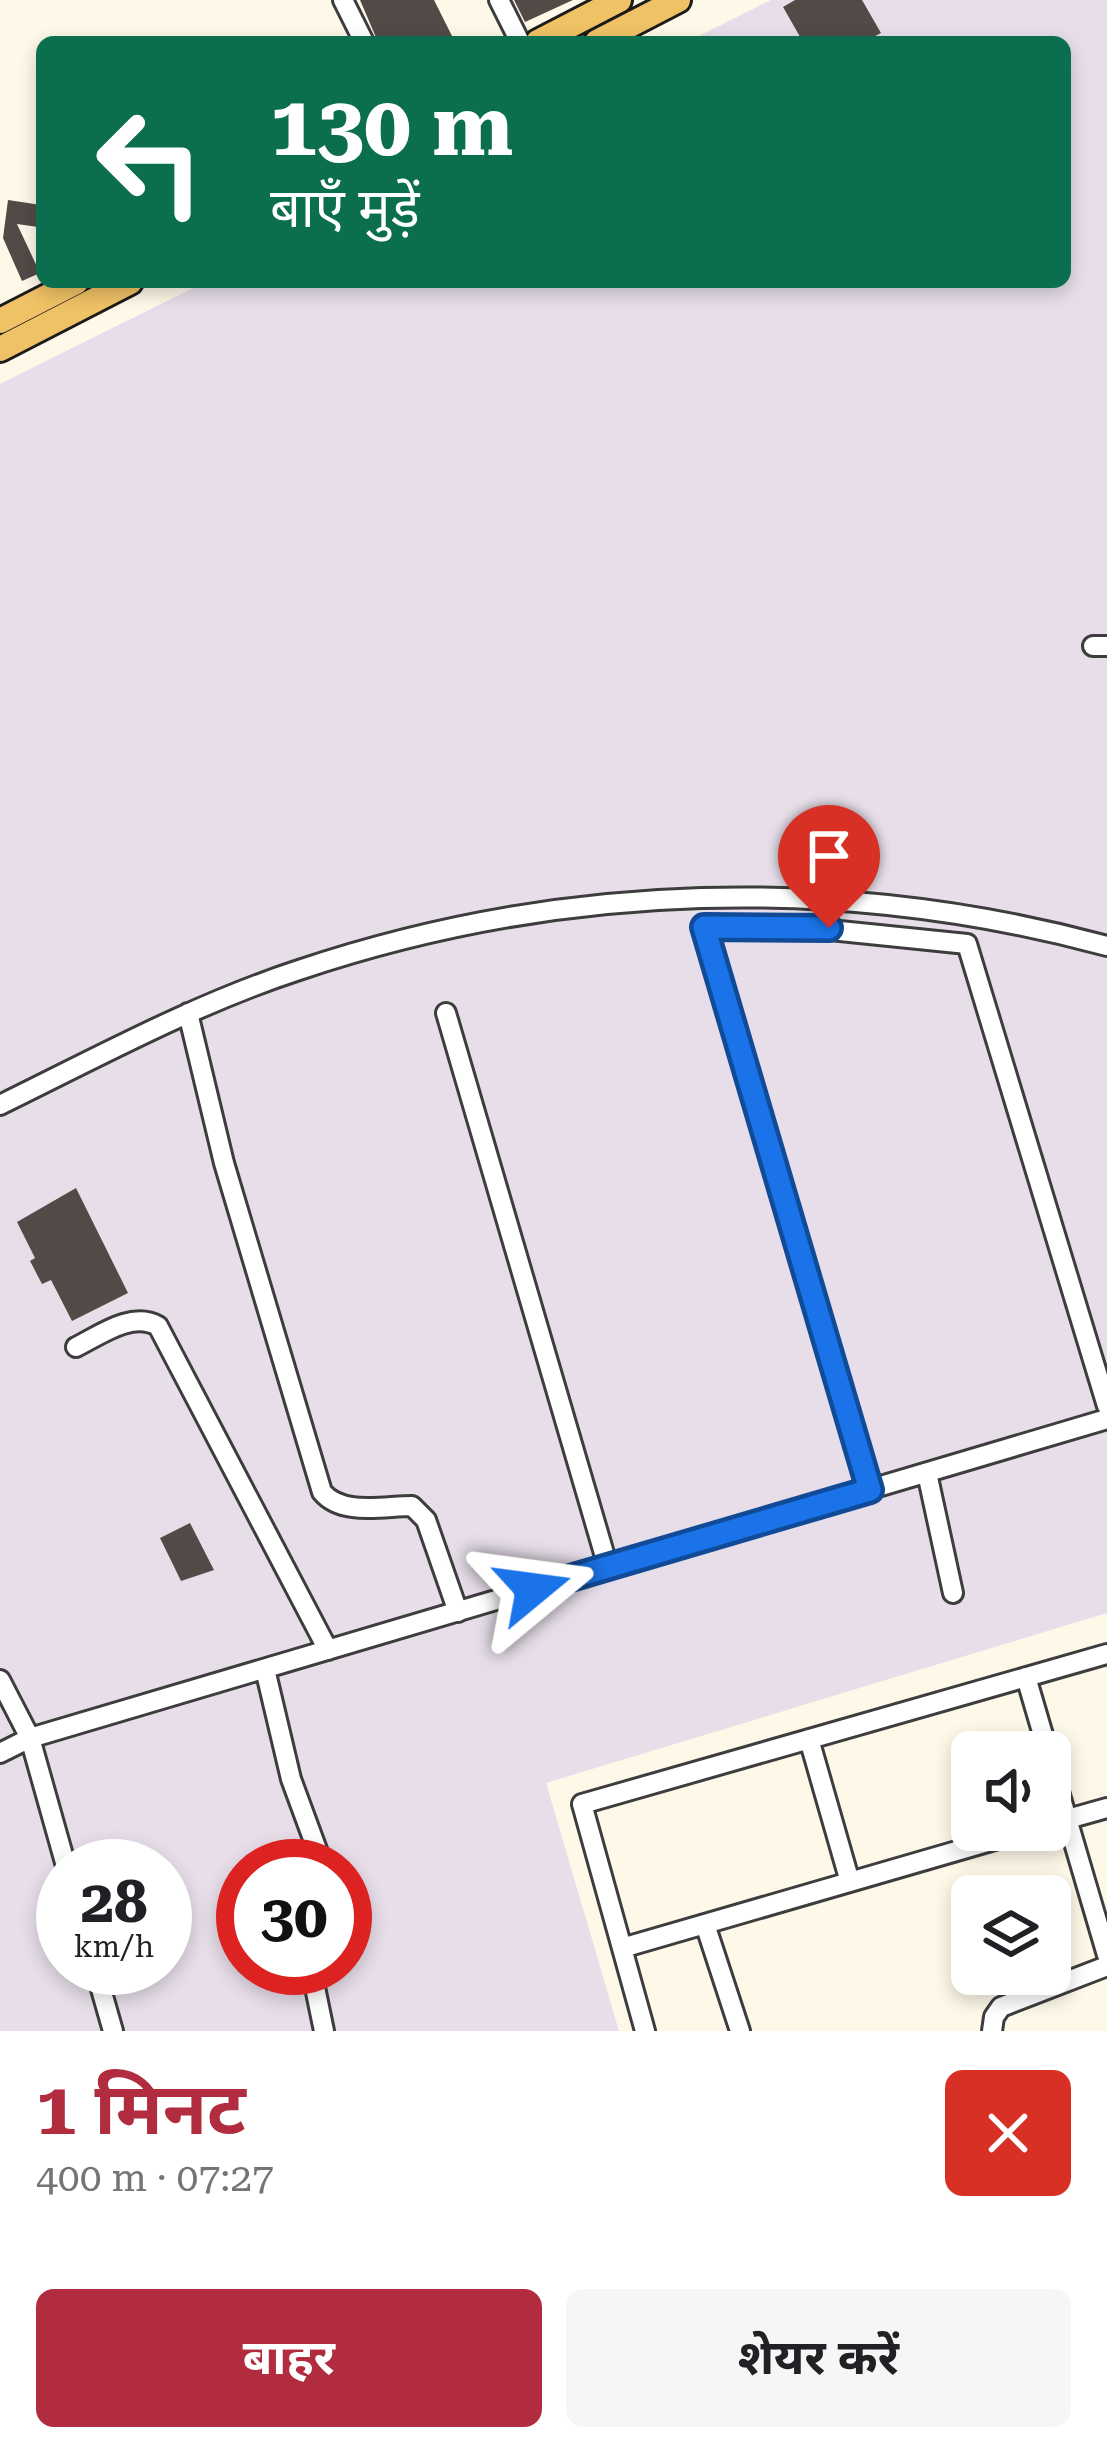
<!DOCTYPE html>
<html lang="hi">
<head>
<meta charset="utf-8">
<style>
  :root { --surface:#fff; --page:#f6f6f6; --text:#202124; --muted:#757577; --accent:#b02c3e }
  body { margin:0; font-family:"Roboto Serif","Noto Sans Devanagari",serif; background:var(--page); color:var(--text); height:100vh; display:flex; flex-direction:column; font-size:45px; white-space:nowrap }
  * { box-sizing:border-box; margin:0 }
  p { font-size:39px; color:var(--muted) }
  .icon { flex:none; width:66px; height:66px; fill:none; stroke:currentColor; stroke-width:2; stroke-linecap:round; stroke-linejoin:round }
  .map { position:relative; height:2031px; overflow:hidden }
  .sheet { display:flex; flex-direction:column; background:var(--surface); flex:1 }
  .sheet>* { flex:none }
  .banner { position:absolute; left:36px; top:36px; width:1035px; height:252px; border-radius:18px; box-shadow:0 6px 18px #0003; background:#0b6e4f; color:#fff; overflow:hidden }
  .buttons { position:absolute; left:951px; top:1731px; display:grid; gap:24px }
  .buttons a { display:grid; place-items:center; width:120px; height:120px; border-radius:18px; background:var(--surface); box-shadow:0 6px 18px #0003; font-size:60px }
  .speed { position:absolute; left:36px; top:1839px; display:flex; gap:24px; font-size:60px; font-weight:700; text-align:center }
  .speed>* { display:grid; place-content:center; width:156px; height:156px; border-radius:50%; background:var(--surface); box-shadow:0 6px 18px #0003; line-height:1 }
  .speed small { font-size:30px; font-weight:400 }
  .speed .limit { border:18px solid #d22; background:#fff; color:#111 }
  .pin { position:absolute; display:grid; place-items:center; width:102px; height:102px; color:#fff; margin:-123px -51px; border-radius:50% 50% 50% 0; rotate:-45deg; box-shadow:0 0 12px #0007 }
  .pin .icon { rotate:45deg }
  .me { position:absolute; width:132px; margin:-66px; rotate:74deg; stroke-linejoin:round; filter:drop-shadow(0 0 9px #0008) }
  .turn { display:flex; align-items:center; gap:42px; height:252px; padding:0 36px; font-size:54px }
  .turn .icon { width:156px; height:156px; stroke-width:2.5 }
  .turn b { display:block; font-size:84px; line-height:102px }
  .round { display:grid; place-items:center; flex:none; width:126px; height:126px; border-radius:18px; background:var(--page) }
  .summary { display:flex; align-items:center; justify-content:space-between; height:204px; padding:0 36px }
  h1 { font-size:72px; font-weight:700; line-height:90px; color:var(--accent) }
  .button { display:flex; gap:24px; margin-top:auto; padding:24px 36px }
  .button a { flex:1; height:138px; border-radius:18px; background:var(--accent); color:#fff; font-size:48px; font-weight:700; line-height:138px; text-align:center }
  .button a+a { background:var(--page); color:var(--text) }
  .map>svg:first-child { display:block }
</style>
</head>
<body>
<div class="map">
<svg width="1107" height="2031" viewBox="0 0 1107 2031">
  <rect width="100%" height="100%" fill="#fef8e8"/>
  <path fill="#e7dee9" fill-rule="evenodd" d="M771,0H1107V1613L546,1783L619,2031H0V384L205,282H1065V42H687ZM63,1866H165V1968H63ZM243,1866H345V1968H243Z"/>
  <path fill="#524a47" d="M360,0H434L455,42H378Z
    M514,0H573L525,22Z
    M795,0H862L881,33L864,42H803L783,7Z
    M8,200L41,205L38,227L17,224L40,273L22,281L3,238Z
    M76,1188L128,1293L72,1321L51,1280L42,1284L30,1261L35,1258L17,1222Z
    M190,1523L214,1570L181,1581L160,1538Z"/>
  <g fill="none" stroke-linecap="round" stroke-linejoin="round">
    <g stroke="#3d3d3d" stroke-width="24">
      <path id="minor" d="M343,0L364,42
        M499,0L520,42
        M1093,646H1107
        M188,1013L224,1163L322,1492C342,1516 383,1506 412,1506L426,1520L458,1612
        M446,1013L608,1567
        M0,1105C98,1057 195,1004 299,970C561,882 840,874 1107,946
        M76,1347C100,1335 132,1311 158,1326L328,1650
        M927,1473L953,1593
        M870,1490L704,927L791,926L967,944L1107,1406
        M265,1669L291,1779L323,1866
        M1026,1677L1048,1752
        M0,1680L30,1738L66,1866
        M809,1739L850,1882
        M0,1753L30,1738L1107,1419
        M1050,1761L1107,1955
        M1050,1824L1107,1808
        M705,1924L740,2031
        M622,1948L1029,1830
        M95,1968L113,2031
        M311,1968L324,2031
        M645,2031L582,1804L1107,1654
        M992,2031L994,2017L1001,2007L1107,1966"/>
    </g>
    <g stroke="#1b1b1b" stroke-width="30">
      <path id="major" d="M538,42L619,0
        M597,42L678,0
        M0,321L76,282
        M0,349L130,282"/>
    </g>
    <use href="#minor" stroke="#fff" stroke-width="18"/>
    <use href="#major" stroke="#f0c266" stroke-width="24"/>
  </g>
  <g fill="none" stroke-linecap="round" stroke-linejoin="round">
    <g stroke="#114b97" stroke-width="30">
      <path id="route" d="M533,1589L870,1490L704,927L829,928"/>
    </g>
    <use href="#route" stroke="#1a73e8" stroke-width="21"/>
  </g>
</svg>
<div class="buttons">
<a><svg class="icon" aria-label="sound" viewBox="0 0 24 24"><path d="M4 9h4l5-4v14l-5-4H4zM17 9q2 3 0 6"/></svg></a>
<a><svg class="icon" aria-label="layers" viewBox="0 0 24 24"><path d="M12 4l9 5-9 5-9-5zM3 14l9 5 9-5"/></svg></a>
</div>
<div class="speed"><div>28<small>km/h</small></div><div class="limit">30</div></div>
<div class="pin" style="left:829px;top:928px;background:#d93025"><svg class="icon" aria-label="arrive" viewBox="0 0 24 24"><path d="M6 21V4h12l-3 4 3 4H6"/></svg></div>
<svg class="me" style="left:533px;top:1589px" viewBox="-20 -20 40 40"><path d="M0-17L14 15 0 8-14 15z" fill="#1a73e8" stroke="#fff" stroke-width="4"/></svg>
<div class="banner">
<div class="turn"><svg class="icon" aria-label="left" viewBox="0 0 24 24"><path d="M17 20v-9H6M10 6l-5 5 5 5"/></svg><div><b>130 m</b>बाएँ मुड़ें</div></div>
</div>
</div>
<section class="sheet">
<div class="summary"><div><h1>1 मिनट</h1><p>400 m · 07:27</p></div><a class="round" style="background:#d93025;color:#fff"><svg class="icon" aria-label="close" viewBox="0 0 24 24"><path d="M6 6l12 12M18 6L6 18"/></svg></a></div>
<div class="button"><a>बाहर</a><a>शेयर करें</a></div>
</section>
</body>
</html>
